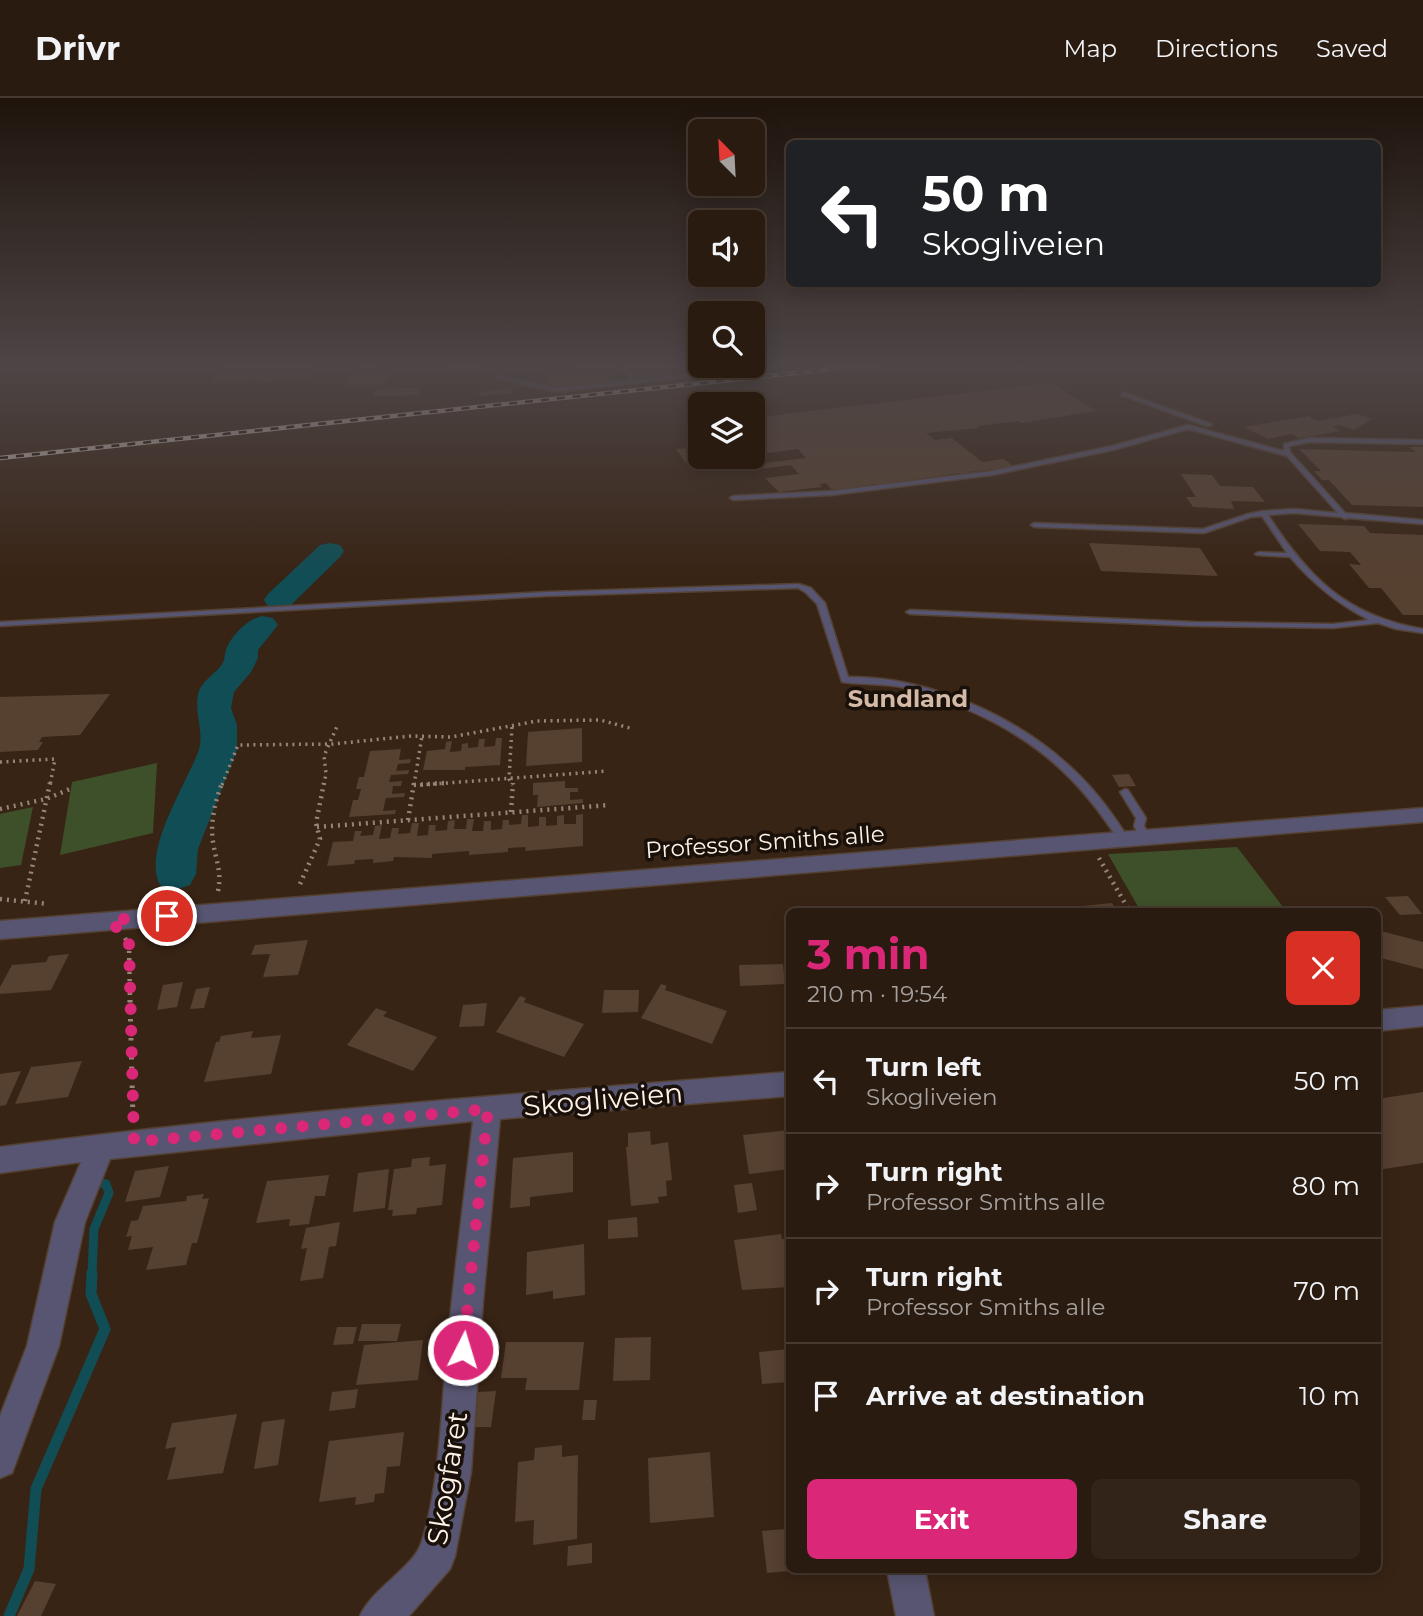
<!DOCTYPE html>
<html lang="en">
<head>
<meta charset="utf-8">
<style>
  :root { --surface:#2a1b10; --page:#322419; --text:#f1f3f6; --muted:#a5a19f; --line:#463930; --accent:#db2777 }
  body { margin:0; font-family:Montserrat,sans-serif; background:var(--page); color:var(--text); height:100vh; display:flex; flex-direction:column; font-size:26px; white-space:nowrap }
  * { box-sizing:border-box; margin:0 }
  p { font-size:23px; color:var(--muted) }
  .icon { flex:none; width:38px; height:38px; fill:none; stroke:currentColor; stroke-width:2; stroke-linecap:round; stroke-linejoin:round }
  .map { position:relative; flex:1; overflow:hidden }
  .sheet { position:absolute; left:786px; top:810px; width:595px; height:665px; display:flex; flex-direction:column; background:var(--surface); border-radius:10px; box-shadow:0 4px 18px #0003,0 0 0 2px var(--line) }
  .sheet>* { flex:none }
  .guide { position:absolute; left:786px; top:42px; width:595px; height:147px; border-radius:10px; box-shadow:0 4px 18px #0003,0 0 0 2px var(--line); background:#202124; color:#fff; overflow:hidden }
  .needle { width:46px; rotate:336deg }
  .controls { position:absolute; left:688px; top:21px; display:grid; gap:14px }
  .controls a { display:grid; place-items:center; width:77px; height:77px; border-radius:10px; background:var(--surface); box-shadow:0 4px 18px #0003,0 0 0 2px var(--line); font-size:35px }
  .pin { position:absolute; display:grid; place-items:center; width:60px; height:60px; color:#fff; margin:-30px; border:4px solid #fff; border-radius:50%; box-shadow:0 2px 7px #0007 }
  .me { position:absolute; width:77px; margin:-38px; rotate:5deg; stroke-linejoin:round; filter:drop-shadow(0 0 5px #0008) }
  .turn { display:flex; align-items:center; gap:24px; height:147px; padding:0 21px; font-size:32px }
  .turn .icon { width:91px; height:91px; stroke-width:2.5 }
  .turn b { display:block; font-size:49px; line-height:60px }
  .round { display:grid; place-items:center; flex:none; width:74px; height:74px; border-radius:10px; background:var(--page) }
  .summary { display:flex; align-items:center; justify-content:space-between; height:119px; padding:0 21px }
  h1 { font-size:42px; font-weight:700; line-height:52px; color:var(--accent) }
  .cta { display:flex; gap:14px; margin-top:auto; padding:14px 21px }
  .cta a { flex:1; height:80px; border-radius:10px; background:var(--accent); color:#fff; font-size:28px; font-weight:700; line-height:80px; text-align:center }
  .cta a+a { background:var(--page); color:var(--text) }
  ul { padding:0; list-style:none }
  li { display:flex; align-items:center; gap:21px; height:105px; padding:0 21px; border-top:2px solid var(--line) }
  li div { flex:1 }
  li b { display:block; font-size:26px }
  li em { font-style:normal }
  header { display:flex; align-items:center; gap:42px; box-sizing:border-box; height:98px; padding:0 35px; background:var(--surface); border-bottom:2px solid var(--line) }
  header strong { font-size:33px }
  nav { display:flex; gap:38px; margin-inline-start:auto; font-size:24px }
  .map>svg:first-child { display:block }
</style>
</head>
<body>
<header>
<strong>Drivr</strong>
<nav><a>Map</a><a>Directions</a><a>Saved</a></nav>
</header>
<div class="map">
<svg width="1423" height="1518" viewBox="0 0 1423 1518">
  <rect width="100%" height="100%" fill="#382415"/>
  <path fill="#3e5029" d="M157,665L153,735L60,757L72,684Z
    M33,709L21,767L0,770V716Z
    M1237,749L1287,814H1141L1108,756Z"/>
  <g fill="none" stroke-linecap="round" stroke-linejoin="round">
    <path stroke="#114d55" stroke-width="9" d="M92,1176L94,1131L109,1095L106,1086L101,1085"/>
    <path stroke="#114d55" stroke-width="11" d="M9,1518L29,1471L36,1391L105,1231L91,1196L92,1175"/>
    <path fill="#114d55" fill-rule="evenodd" d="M330,445L340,447L344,453L340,459L290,508L279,511L268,508L264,502L268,496L320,447Z
      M262,518L273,520L278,527L258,552V560L251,574L234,594L231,610L237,627V652L198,751L196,776L190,787L175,792L160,787C142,755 184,689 197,657C207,635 192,615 199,593C203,583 213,577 220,569C226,562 224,556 227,549C233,536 248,521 262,518Z"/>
  </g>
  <path fill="#564030" d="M227,266H316L305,281H278L266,285L259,282L211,283Z
    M358,266H381L377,272H391L384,286L345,287Z
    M612,266L619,276L611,277L615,282L555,289L551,288L547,280V276L567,274L566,272L581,268Z
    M630,266H700L741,270L690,275L686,270L671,271L663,274L666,277L640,280Z
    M1051,285L1097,313L1021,325L1018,323L977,328L979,330L926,335L935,342L952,340L982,364L1004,361L1014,369L967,374L970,377L963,378L960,375L896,384L898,386L879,389L876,386L832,392L826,385L820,386L822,389L779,394L765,380L799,376L791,367L751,372L747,367L806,360L798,351L752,357V320Z
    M421,290L418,297L373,298L377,291Z
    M510,290L512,295L481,298L479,294Z
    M1357,316L1372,321L1354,332L1340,327L1333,329L1341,333L1299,340L1292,336L1268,341L1244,329L1309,318L1318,323Z
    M700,349V359L723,360L686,365L676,351Z
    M1409,349H1423V409L1352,407L1329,382H1322L1314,373H1321L1299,351L1416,354Z
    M1181,376L1212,377L1220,388L1253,389L1265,404L1231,403L1234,411L1193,409L1186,399H1196Z
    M1298,426L1364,428L1370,435L1423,437V517H1403L1381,490H1369L1349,466L1361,467L1350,454L1320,453Z
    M1089,445L1200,450L1218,478L1101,473Z
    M110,596L80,637L42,639L39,644H43L38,652L0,654V599Z
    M582,630V664L526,668L528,634Z
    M496,640H502L500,667L465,669V672H423L427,653L445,651L446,644L452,643L450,654L461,653L462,646L468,645V650L478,649L479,641H485L484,649L495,648Z
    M401,651L399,662L411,661L410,665L398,666L396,673L409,672L408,676L391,677L389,684L402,683L401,688H393L392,696L405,695L404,699L386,700L383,713L396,712L395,716L349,719L353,702H358L361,691H356L359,679H364L370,653Z
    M1129,676L1136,688L1119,689L1112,677Z
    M565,683V690H578V694H570V702L583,701V705L537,709L538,697H533V685Z
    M583,716V748L525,753L526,749L508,750V754L469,757V753L432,756V760L394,759L393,763L373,765V761L355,762L354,766L327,768L333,744L353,743L355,733H362L360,738L373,737L375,728L382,727L379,741L390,740L392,730H399L398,736L410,735L412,725H419L417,738L428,737L429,727H436L435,733L447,732L448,723L455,722L454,731H466L467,721H474L472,733H483L484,723H491V732L502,731L503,722H509V727L521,726L522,717H528V729L539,728V719H546V728L557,727V718L564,717V726H576V717Z
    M1408,798L1422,816L1400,817L1385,799Z
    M1112,805L1117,814H1075L1073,809Z
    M1377,832L1423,844V871L1377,859Z
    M308,842L298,877L263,879L270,856L251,857L255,847Z
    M69,856L51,892L0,896V889L12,867L46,864L49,858Z
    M783,866L785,886L740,888L739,867Z
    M183,884L177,909L157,912L163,887Z
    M661,886L667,888L665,892L727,913L712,946L641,920Z
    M210,889L204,910L190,911L196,891Z
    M604,892H639L638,914L602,915Z
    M520,898L526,900L524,904L584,926L564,959L496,934Z
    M487,905L484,928L459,929L463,907Z
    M376,910L387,914L383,918L437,939L413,973L347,947Z
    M253,933L251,940L281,937L271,976L204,984L216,944H219L221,938Z
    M82,963L68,999L15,1006L31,969Z
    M21,973L6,1007L0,1008V976Z
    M1423,994V1065L1377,1072V1001Z
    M789,1032V1071L749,1076L743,1037Z
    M650,1033L651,1047L668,1044L672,1082L666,1083L667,1098L658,1099L659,1105L631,1108L626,1049H628V1035Z
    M573,1054V1094L530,1099V1108L510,1110L513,1060Z
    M430,1059L429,1068L446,1066L442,1107L417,1110L416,1116L392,1118L393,1112H388L394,1071L411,1069L412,1061Z
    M169,1068L160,1099L125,1104L135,1073Z
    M389,1071L385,1110L353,1114L358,1075Z
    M329,1077L325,1098H315L309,1126L289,1128L290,1121L256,1125L267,1083Z
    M752,1085L757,1112L738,1115L734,1087Z
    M204,1096L202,1101L209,1100L197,1145H192L186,1167L146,1172L153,1149L128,1152L132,1138L126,1139L131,1123L138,1122L143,1108L186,1103L187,1098Z
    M637,1119L638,1139L608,1141V1122Z
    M340,1124L336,1148L329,1149L323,1180L300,1183L307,1150L301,1151L306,1130Z
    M781,1136L782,1141L789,1140V1189L742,1192L734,1142Z
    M584,1146L585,1197L553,1201V1193L526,1197L527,1154Z
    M362,1226H401L397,1243H358Z
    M337,1229H357L353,1246L333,1247Z
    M651,1239L650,1282L613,1283L615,1240Z
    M423,1242L418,1282L356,1287L364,1247Z
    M506,1244H584L579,1292H525L527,1280H501Z
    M789,1251V1284L762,1286L759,1254Z
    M358,1291L355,1310L329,1313L332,1294Z
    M496,1293L491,1329H473L478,1294Z
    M584,1302H597L595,1322H582Z
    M237,1316L223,1375L167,1382L176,1349L165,1351L172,1325Z
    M285,1321L278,1367L254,1371L262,1324Z
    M404,1334L400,1368L387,1369L384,1395L375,1396L374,1404L355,1407L356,1399L319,1404L329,1343Z
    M562,1347V1359L578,1357L577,1441L533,1447L534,1422L515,1424L518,1364L534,1362L535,1350Z
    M710,1354L714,1419L650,1425L648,1360Z
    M785,1431L789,1473L767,1475L762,1433Z
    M592,1445V1465L567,1468L568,1448Z
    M35,1483L56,1486L41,1518H17Z"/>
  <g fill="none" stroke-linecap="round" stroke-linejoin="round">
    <g stroke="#544132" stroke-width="3">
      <path id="service" d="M451,266H455L456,268L486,266L489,267L454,271L452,270Z
        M620,266H624L636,282L785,266H797L557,294L497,280L500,278L557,290L631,282Z
        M1123,294L1211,326L1212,327L1207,328L1121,297Z
        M1188,327L1284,353V346L1309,340L1423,342V346L1309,344L1289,348L1290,354L1345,415L1423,422V426L1348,420L1345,421L1341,419L1294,415L1268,417C1308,479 1346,518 1423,531V535L1396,531L1378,525L1333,530L1195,528L910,516L906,514L910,512L1195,524L1333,526L1369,522C1338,506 1313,486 1290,459L1257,457L1255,456L1259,454L1287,455L1262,418L1251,419L1204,435L1034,429L1031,427L1034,425L1203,431L1248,416L1263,413L1294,411L1338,415L1287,358L1188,331L1113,352L992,377L832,397L733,402L730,400L733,398L832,393L992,373L1112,348Z
        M799,486L811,490L825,505L848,579C929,578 1020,619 1077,675C1098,695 1115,719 1130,743L1129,746H1121C1080,681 1037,642 966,611C947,602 927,594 906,590C884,585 863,587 842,584L817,506L805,494L798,490L546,498L0,528V524L546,494Z
        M1125,691L1128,692L1146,720L1144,728L1152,741L1151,744H1143L1134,728L1136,720L1120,694Z"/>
    </g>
    <g stroke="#544132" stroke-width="3">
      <path id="minor" d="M1423,710V724L0,841V823Z
        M1423,908V928L1377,933V912Z
        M789,974V998L500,1021L483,1203L471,1374L455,1458L450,1471L409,1518H360C371,1492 413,1469 421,1446C439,1391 441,1320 446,1262C453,1182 464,1103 473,1023L110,1061L85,1124L59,1248L12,1375L0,1380V1318L27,1248L55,1124L81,1064L0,1075V1049C261,1015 525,995 789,974Z
        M887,1472H925L934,1518H896Z"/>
    </g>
    <path stroke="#968578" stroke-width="3.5" stroke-dasharray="2 4.5" stroke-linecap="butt" d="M512,629L509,681L513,687
      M0,664L55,661L50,687
      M222,687L238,647L333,646L411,638L451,639L537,623L600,622L630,630
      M324,687L326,675L324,658L338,626
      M414,687L422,638
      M420,687L608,673"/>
    <path stroke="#968578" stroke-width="4.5" stroke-dasharray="2 5" stroke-linecap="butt" d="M414,687L444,685
      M0,711L46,701L70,691
      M511,714L513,685
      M408,722L414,685
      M317,729L610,707
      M1099,760L1130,814
      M300,786L320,741L316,725L324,685
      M218,793C222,774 216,763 213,744C210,724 215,704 222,685
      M0,801L48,806
      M25,803L50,685
      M125,840L129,847L130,904"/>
    <path stroke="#968578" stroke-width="5" stroke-dasharray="2.5 7" stroke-linecap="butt" d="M130,902L133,1022"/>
    <use href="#service" fill="#575571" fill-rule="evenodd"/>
    <use href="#minor" fill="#575571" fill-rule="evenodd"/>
    <g stroke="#c5b6ab" stroke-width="4.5">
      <path id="rail" d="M0,360L880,266"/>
    </g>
    <use href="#rail" stroke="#191009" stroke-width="2.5" stroke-dasharray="8" stroke-linecap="butt"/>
  </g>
  <linearGradient id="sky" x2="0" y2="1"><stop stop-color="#1f140c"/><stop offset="0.56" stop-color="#4d4546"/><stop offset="1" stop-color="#4d4546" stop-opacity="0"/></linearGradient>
  <rect width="1423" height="478" fill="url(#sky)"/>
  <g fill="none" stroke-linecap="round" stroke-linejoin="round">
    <path stroke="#db2777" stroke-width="12" stroke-dasharray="0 21.6" d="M167,818L111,822L129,846L134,1044L488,1011L463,1252"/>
  </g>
  <g text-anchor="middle" stroke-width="7" stroke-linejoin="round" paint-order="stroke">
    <g font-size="23" fill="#fef1e7" stroke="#191009">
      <text transform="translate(765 744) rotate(-4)" y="8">Professor Smiths alle</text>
    </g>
    <g font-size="24" font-weight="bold" fill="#d3b9a6" stroke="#191009">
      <text x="908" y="609">Sundland</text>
    </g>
    <g font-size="28" fill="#fef1e7" stroke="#191009">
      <text transform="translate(603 1001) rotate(-5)" y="10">Skogliveien</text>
      <text transform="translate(447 1380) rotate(-81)" y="10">Skogfaret</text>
    </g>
  </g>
</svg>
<div class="controls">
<a><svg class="needle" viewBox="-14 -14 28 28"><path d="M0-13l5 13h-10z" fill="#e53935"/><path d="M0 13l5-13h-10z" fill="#a5a19f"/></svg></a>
<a><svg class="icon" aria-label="sound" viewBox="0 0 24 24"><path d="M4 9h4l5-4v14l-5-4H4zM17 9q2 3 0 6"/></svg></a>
<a><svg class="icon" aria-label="search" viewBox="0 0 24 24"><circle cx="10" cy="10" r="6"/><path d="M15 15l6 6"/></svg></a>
<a><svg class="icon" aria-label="layers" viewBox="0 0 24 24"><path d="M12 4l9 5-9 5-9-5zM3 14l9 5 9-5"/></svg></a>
</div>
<div class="pin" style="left:167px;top:818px;background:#d93025"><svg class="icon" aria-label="arrive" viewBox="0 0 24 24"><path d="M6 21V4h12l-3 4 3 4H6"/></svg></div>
<svg class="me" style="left:463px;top:1252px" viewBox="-20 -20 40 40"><circle r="17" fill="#db2777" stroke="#fff" stroke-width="3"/><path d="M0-11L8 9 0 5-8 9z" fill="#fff"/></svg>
<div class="guide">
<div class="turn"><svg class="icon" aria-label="left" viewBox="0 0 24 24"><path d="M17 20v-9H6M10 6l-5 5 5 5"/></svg><div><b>50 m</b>Skogliveien</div></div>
</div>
<section class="sheet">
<div class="summary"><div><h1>3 min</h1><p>210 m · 19:54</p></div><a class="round" style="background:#d93025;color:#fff"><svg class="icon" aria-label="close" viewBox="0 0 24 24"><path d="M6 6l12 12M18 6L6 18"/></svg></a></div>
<ul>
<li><svg class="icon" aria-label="left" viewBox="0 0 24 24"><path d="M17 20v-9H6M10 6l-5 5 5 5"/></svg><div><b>Turn left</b><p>Skogliveien</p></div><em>50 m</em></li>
<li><svg class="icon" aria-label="right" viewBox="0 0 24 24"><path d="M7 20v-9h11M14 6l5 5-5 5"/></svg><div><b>Turn right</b><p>Professor Smiths alle</p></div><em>80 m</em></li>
<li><svg class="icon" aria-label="right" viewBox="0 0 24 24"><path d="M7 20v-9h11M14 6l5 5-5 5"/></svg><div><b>Turn right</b><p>Professor Smiths alle</p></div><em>70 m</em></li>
<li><svg class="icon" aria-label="arrive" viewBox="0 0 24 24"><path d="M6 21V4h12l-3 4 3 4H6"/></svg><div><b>Arrive at destination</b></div><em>10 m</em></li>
</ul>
<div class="cta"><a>Exit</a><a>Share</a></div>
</section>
</div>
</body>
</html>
